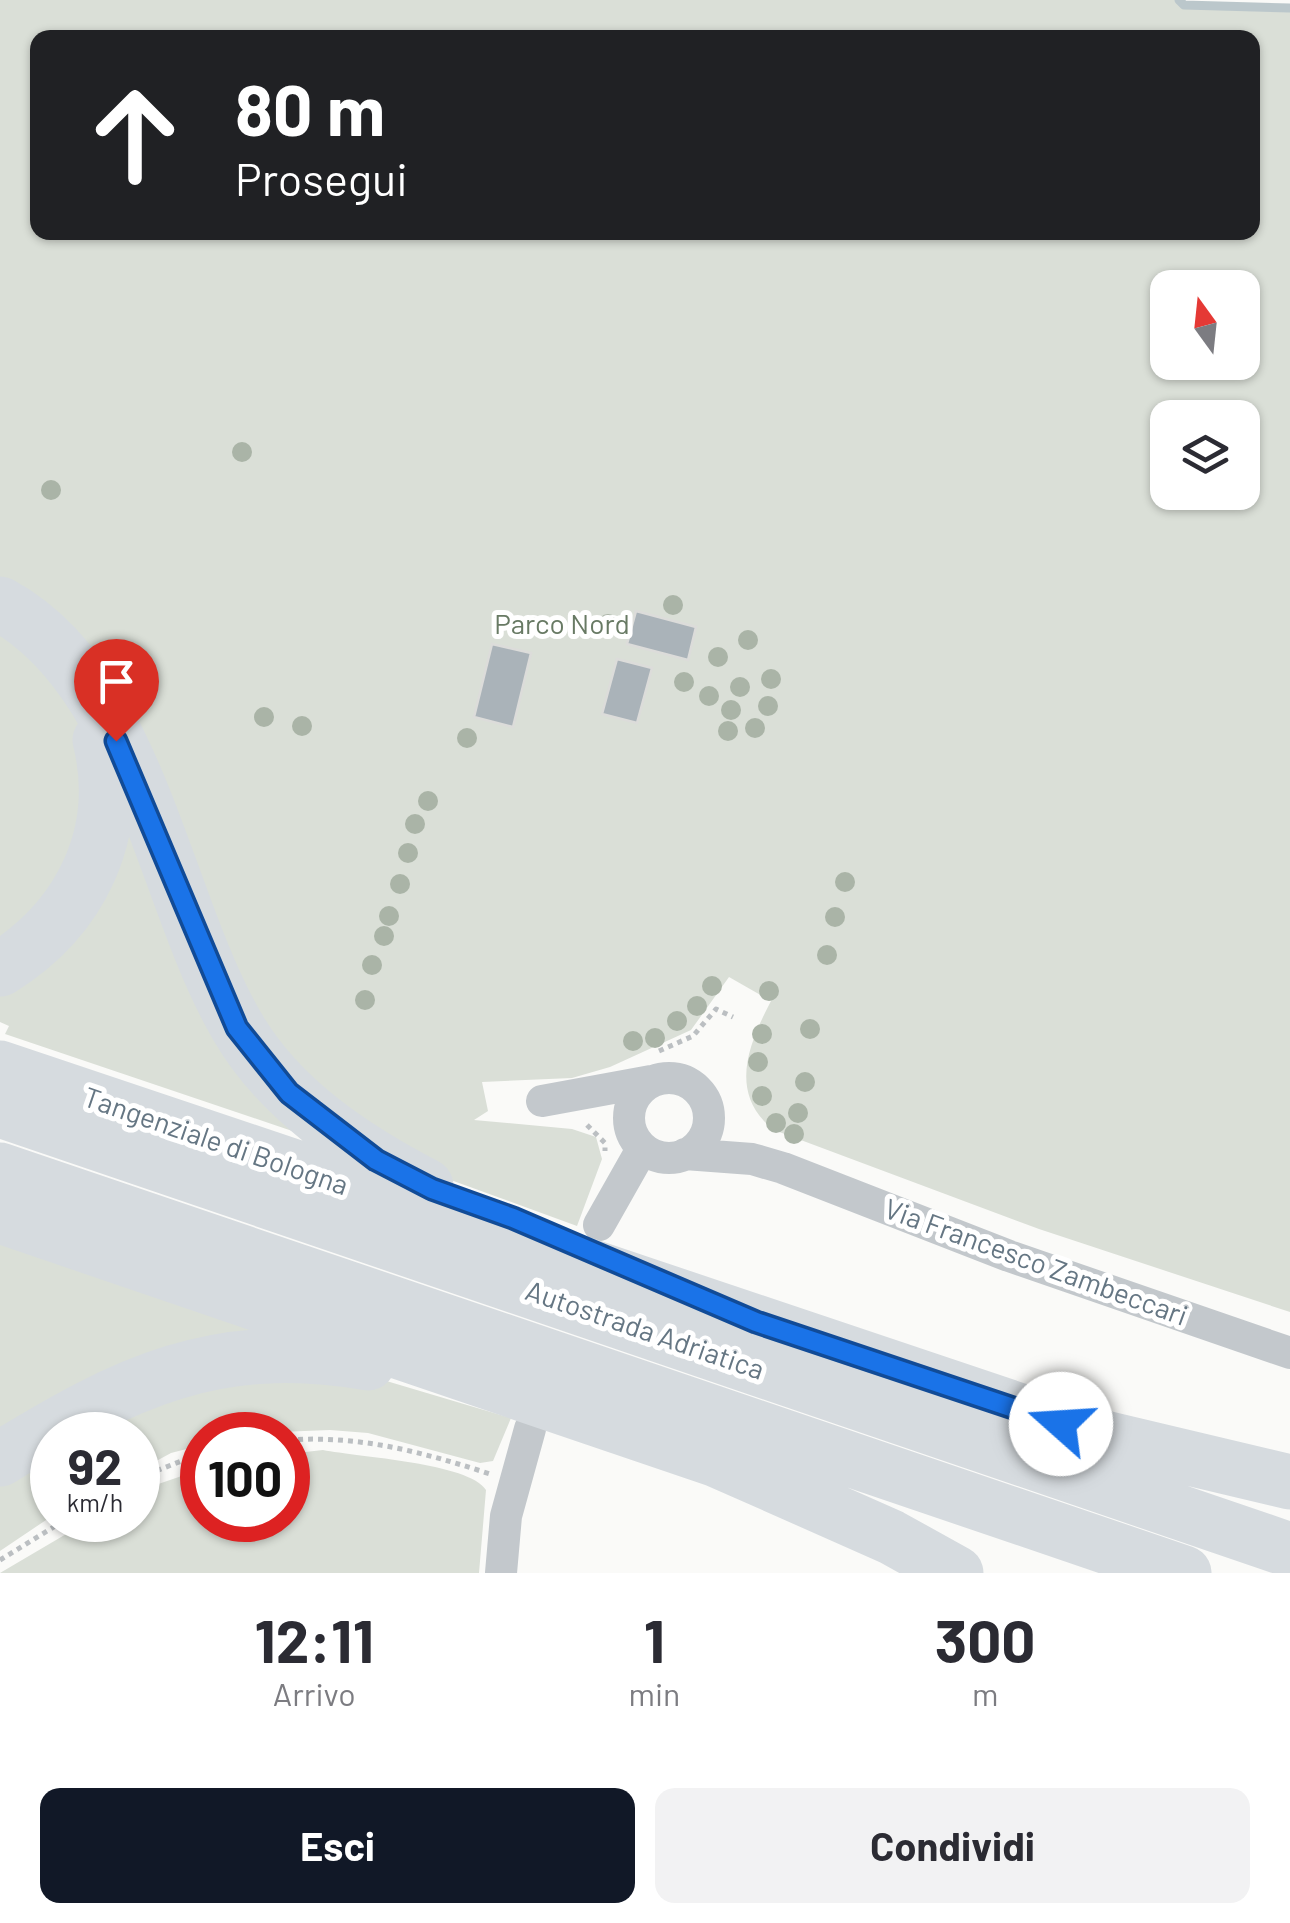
<!DOCTYPE html>
<html lang="it">
<head>
<meta charset="utf-8">
<style>
  :root { --surface:#fff; --page:#f2f2f3; --text:#2b2b33; --muted:#7c7c81; --accent:#111827 }
  body { margin:0; font-family:Barlow,sans-serif; background:var(--page); color:var(--text); height:100vh; display:flex; flex-direction:column; font-size:38px; white-space:nowrap }
  * { box-sizing:border-box; margin:0 }
  p { font-size:32px; color:var(--muted) }
  .icon { flex:none; width:55px; height:55px; fill:none; stroke:currentColor; stroke-width:2; stroke-linecap:round; stroke-linejoin:round }
  .map { position:relative; height:1573px; overflow:hidden }
  .drawer { display:flex; flex-direction:column; background:var(--surface); flex:1 }
  .drawer>* { flex:none }
  .banner { position:absolute; left:30px; top:30px; width:1230px; height:210px; border-radius:20px; box-shadow:0 2px 8px #0004; background:#202124; color:#fff; overflow:hidden }
  .needle { width:65px; rotate:345deg }
  .buttons { position:absolute; left:1150px; top:270px; display:grid; gap:20px }
  .buttons a { display:grid; place-items:center; width:110px; height:110px; border-radius:20px; background:var(--surface); box-shadow:0 2px 8px #0004; font-size:50px }
  .speed { position:absolute; left:30px; top:1412px; display:flex; gap:20px; font-size:50px; font-weight:700; text-align:center }
  .speed>* { display:grid; place-content:center; width:130px; height:130px; border-radius:50%; background:var(--surface); box-shadow:0 2px 8px #0004; line-height:1 }
  .speed small { font-size:25px; font-weight:400 }
  .speed .limit { border:15px solid #d22; background:#fff; color:#111 }
  .pin { position:absolute; display:grid; place-items:center; width:85px; height:85px; color:#fff; margin:-102px -42px; border-radius:50% 50% 50% 0; rotate:-45deg; box-shadow:0 0 10px #0007 }
  .pin .icon { rotate:45deg }
  .me { position:absolute; width:110px; margin:-55px; rotate:289deg; stroke-linejoin:round; filter:drop-shadow(0 0 8px #0008) }
  .turn { display:flex; align-items:center; gap:35px; height:210px; padding:0 40px; font-size:45px }
  .turn .icon { width:130px; height:130px; stroke-width:2.5 }
  .turn b { display:block; font-size:70px; line-height:85px }
  .eta { display:flex; justify-content:space-evenly; align-items:center; height:170px; text-align:center }
  .eta b { font-size:60px; font-weight:700; line-height:70px }
  .action { display:flex; gap:20px; margin-top:auto; padding:20px 40px }
  .action a { flex:1; height:115px; border-radius:20px; background:var(--accent); color:#fff; font-size:40px; font-weight:700; line-height:115px; text-align:center }
  .action a+a { background:var(--page); color:var(--text) }
  .map>svg:first-child { display:block }
</style>
</head>
<body>
<div class="map">
<svg width="1290" height="1573" viewBox="0 0 1290 1573">
  <rect width="100%" height="100%" fill="#fafaf8"/>
  <path fill="#dadfd7" fill-rule="evenodd" d="M0,0H1179L1184,5L1290,8V1312L1039,1229L774,1130C728,1094 748,1045 771,1001L729,977L691,1030L610,1067L572,1078L482,1082L488,1111L474,1120L572,1129L596,1137L602,1159L577,1226L426,1171L286,1070L0,583ZM38,38H1252V232H38ZM1168,288H1242V362H1168ZM1168,418H1242V492H1168Z
    M0,622L82,715L87,844L0,952Z
    M129,820L304,1135L5,1034L9,1026L0,1022V985Z
    M0,1241L285,1338L0,1445Z
    M373,1377L511,1418L493,1461L480,1463L368,1433L330,1430L202,1435V1445L171,1453L138,1471V1435H70L186,1384Z
    M52,1445V1516L0,1551V1477Z
    M323,1450C357,1457 470,1463 486,1490L479,1573H0L90,1520H138V1491L202,1469V1520H288V1454Z"/>
  <g fill="none" stroke-linecap="round" stroke-linejoin="round">
    <path stroke="#bbc7cb" stroke-width="9" d="M1179,0L1184,5L1290,8"/>
  </g>
  <path fill="#aab3b9" stroke="#dcdcda" stroke-width="2.5" d="M636,611L696,627L688,660L627,644Z
    M492,644L531,653L513,727L474,717Z
    M617,659L652,668L637,723L602,714Z"/>
  <g fill="none" stroke-linecap="round" stroke-linejoin="round">
    <path stroke="#bbbfc2" stroke-width="5" stroke-dasharray="5 5" stroke-linecap="butt" d="M659,1051L693,1036L716,1009L733,1017
      M587,1125L605,1143V1151
      M288,1440C359,1435 423,1452 490,1474
      M138,1478L202,1453
      M0,1560L65,1520"/>
    <path stroke="#c3c8cc" stroke-width="32" d="M629 1118a40 40 0 1 1 80 0a40 40 0 1 1-80 0Z
      M542,1101L651,1081
      M685,1154L752,1159L783,1168L1009,1256L1290,1353
      M599,1225L642,1149
      M501,1573L506,1516L530,1429"/>
    <path stroke="#d6dbdf" stroke-width="55" d="M0,604C139,679 162,898 237,1026C279,1099 353,1148 426,1186
      M0,969C81,919 123,833 100,740
      M0,1068L1092,1435L1290,1482
      M0,1110L1290,1550
      M0,1170L1184,1573
      M0,1216L717,1460L891,1537L956,1573
      M0,1459C125,1382 216,1337 368,1363"/>
  </g>
  <g fill="#aab4a7">
    <circle cx="242" cy="452" r="10"/>
    <circle cx="51" cy="490" r="10"/>
    <circle cx="673" cy="605" r="10"/>
    <circle cx="608" cy="624" r="10"/>
    <circle cx="748" cy="640" r="10"/>
    <circle cx="718" cy="657" r="10"/>
    <circle cx="771" cy="679" r="10"/>
    <circle cx="684" cy="682" r="10"/>
    <circle cx="740" cy="687" r="10"/>
    <circle cx="709" cy="696" r="10"/>
    <circle cx="768" cy="706" r="10"/>
    <circle cx="731" cy="710" r="10"/>
    <circle cx="264" cy="717" r="10"/>
    <circle cx="302" cy="726" r="10"/>
    <circle cx="755" cy="728" r="10"/>
    <circle cx="728" cy="731" r="10"/>
    <circle cx="467" cy="738" r="10"/>
    <circle cx="428" cy="801" r="10"/>
    <circle cx="415" cy="824" r="10"/>
    <circle cx="408" cy="853" r="10"/>
    <circle cx="845" cy="882" r="10"/>
    <circle cx="400" cy="884" r="10"/>
    <circle cx="389" cy="916" r="10"/>
    <circle cx="835" cy="917" r="10"/>
    <circle cx="384" cy="936" r="10"/>
    <circle cx="827" cy="955" r="10"/>
    <circle cx="372" cy="965" r="10"/>
    <circle cx="712" cy="986" r="10"/>
    <circle cx="769" cy="991" r="10"/>
    <circle cx="365" cy="1000" r="10"/>
    <circle cx="697" cy="1006" r="10"/>
    <circle cx="677" cy="1021" r="10"/>
    <circle cx="810" cy="1029" r="10"/>
    <circle cx="762" cy="1034" r="10"/>
    <circle cx="655" cy="1038" r="10"/>
    <circle cx="633" cy="1041" r="10"/>
    <circle cx="758" cy="1062" r="10"/>
    <circle cx="805" cy="1082" r="10"/>
    <circle cx="762" cy="1096" r="10"/>
    <circle cx="798" cy="1113" r="10"/>
    <circle cx="776" cy="1123" r="10"/>
    <circle cx="794" cy="1134" r="10"/>
  </g>
  <g fill="none" stroke-linecap="round" stroke-linejoin="round">
    <g stroke="#114b97" stroke-width="25">
      <path id="route" d="M116,741L237,1028L289,1093L376,1160L432,1189L513,1218L756,1322L1061,1424"/>
    </g>
    <use href="#route" stroke="#1a73e8" stroke-width="18"/>
  </g>
  <g text-anchor="middle" stroke-width="10" stroke-linejoin="round" paint-order="stroke">
    <g font-size="28" fill="#687a64" stroke="#fff">
      <text x="562" y="634">Parco Nord</text>
    </g>
    <g font-size="28" fill="#657683" stroke="#fff">
      <text transform="translate(216 1141) rotate(19)" y="10">Tangenziale di Bologna</text>
      <text transform="translate(1036 1262) rotate(20)" y="10">Via Francesco Zambeccari</text>
      <text transform="translate(645 1330) rotate(19)" y="10">Autostrada Adriatica</text>
    </g>
  </g>
</svg>
<div class="buttons">
<a><svg class="needle" viewBox="-14 -14 28 28"><path d="M0-13l5 13h-10z" fill="#e53935"/><path d="M0 13l5-13h-10z" fill="#7c7c81"/></svg></a>
<a><svg class="icon" aria-label="layers" viewBox="0 0 24 24"><path d="M12 4l9 5-9 5-9-5zM3 14l9 5 9-5"/></svg></a>
</div>
<div class="speed"><div>92<small>km/h</small></div><div class="limit">100</div></div>
<div class="pin" style="left:116px;top:741px;background:#d93025"><svg class="icon" aria-label="arrive" viewBox="0 0 24 24"><path d="M6 21V4h12l-3 4 3 4H6"/></svg></div>
<svg class="me" style="left:1061px;top:1424px" viewBox="-20 -20 40 40"><circle r="19" fill="#fff"/><path d="M0-13L10 11 0 6-10 11z" fill="#1a73e8"/></svg>
<div class="banner">
<div class="turn"><svg class="icon" aria-label="ahead" viewBox="0 0 24 24"><path d="M12 20V5M6 11l6-6 6 6"/></svg><div><b>80 m</b>Prosegui</div></div>
</div>
</div>
<section class="drawer">
<div class="eta">
<div><b>12:11</b><p>Arrivo</p></div>
<div><b>1</b><p>min</p></div>
<div><b>300</b><p>m</p></div>
</div>
<div class="action"><a>Esci</a><a>Condividi</a></div>
</section>
</body>
</html>
